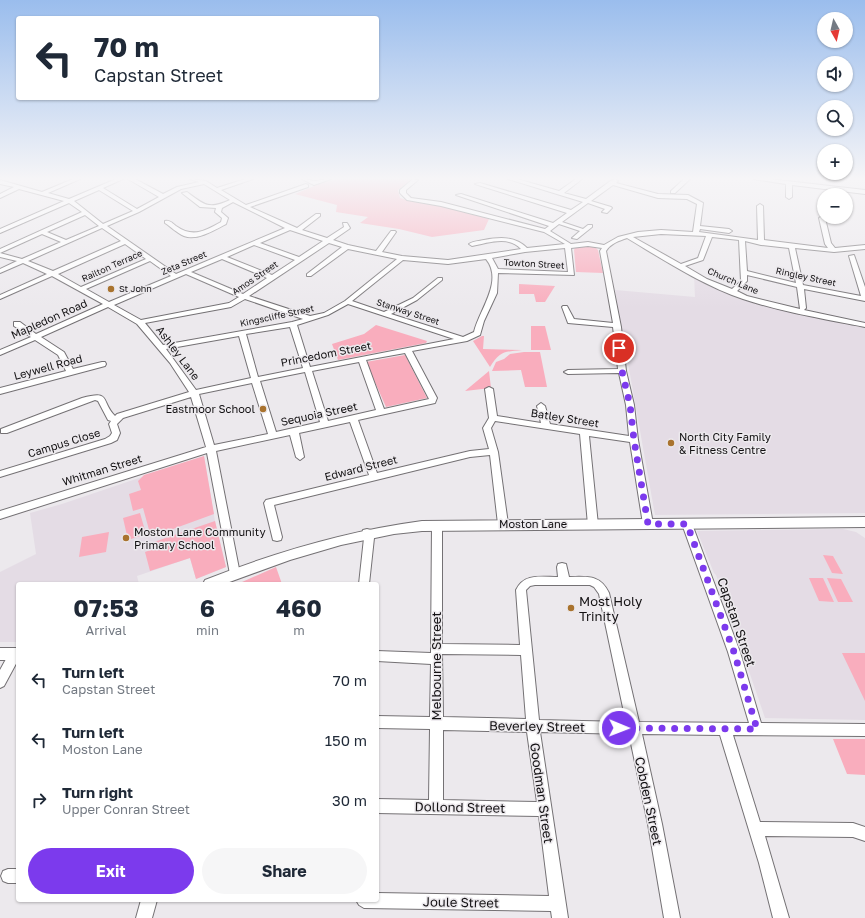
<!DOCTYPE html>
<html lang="en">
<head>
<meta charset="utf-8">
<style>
  :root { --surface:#fff; --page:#f6f6f7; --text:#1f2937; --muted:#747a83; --accent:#7c3aed }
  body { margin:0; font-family:"Golos Text",sans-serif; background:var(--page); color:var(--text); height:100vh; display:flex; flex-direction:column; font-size:15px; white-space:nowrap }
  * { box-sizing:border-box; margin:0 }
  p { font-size:13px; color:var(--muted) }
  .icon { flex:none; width:22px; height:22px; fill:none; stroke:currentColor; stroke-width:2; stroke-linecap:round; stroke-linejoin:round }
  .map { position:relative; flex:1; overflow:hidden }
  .details { position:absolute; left:16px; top:582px; width:363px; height:320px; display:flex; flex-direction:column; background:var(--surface); border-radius:4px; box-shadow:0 1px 3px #0004 }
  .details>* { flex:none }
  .hud { position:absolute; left:16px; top:16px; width:363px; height:84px; border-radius:4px; box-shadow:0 1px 3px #0004; background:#fff; color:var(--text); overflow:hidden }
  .needle { width:26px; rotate:172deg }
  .fabs { position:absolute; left:817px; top:12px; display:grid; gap:8px }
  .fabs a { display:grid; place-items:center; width:36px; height:36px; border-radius:50%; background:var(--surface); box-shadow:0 1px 3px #0004; font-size:20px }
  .pin { position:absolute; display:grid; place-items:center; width:34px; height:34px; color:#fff; margin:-17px; border:2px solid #fff; border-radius:50%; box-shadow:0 1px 4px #0007 }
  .me { position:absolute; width:44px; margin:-22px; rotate:91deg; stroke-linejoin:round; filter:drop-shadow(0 0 3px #0008) }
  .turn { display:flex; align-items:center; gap:14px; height:84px; padding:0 12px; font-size:18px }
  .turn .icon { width:52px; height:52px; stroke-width:2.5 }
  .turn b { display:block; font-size:28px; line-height:34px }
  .eta { display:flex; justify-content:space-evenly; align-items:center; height:68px; text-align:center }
  .eta b { font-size:24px; font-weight:700; line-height:28px }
  .cta { display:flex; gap:8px; margin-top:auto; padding:8px 12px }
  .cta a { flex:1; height:46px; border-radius:24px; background:var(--accent); color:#fff; font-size:16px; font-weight:700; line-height:46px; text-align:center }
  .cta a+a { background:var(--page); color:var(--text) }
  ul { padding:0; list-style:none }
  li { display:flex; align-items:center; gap:12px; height:60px; padding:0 12px }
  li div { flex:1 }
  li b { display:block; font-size:15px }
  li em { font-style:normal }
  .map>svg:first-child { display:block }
</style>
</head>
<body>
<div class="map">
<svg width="865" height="918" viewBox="0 0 865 918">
  <rect width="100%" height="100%" fill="#ece9ed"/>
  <path fill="#e4dce5" d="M694,275L734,297L865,328V513L655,515L615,290L695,297Z
    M204,456L215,521L226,567L196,579L190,558L137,576L139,584H18V642H0V572L36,554L30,513L62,504Z
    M843,529L856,532L865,538V720L765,718L716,575L714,573L697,531Z"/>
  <path fill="#f9adbd" d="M336,179H412L398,190L400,198L414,202L441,206L489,219L484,230L432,237L399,229L360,223L368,217L336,212L337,205L295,194L319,184Z
    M588,246L595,247L598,250L603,273L576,272L574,250L575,248Z
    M519,284L555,286L545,302H536L534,294H519Z
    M376,325L427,341L426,343L338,360L332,344L364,334Z
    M531,326H545L551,350H531Z
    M482,336H484L483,349L522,350C504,352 500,351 490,367L473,341Z
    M524,352H540L547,387H525L521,370L492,371L496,362L504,359L510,354Z
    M405,355L427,398L386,407L366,362Z
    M489,371L491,388L465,391Z
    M204,456L214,514L151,537L143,508L133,511L129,494L141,490L138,481L144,475Z
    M140,513L146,534L128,540L123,518Z
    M215,521L226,567L196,579L190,558L150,571L145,552L156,548L154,542Z
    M109,532L106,552L79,557L82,537Z
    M823,555L833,556L843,574L832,573Z
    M276,567L282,584H241L242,582Z
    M809,578H823L834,602L819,601Z
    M827,578L841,579L853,602H838Z
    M842,653H865V701Z
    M833,739H865V775L847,774Z"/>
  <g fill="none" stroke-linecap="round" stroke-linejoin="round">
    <g stroke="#747174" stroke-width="2">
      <path id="minor" d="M73,179H80L48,193L69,199L116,179H123L103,188L137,209L159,197L128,179H135L163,194L177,187L199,182L190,179L206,181L217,188L245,179H253L221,190L246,205L306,184L308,185V187L250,207L297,228L316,214H320V216L302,230L327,238L344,227L343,223H347L350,228L349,229L333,240L348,245L376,251L391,231H395L396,232L382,252L402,256L448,260L521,249C508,235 488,243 472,246L469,244C473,241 479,241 484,240C500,237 515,236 527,248L565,244L544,232L441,206L407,200L400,193V190L413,179L418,180L406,190V193L411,198L441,202L545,229L549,226L456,195L461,194L553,223L567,213L475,184L480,183L571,210L583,202L508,179H517L559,191L576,179H582L564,193L586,199L609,182L615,179L618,181L616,183L658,194L688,195L703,203L700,226L729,229L732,231L729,233L700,229L699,232L758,240L757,206L760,204L763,206L764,240L828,248L825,244L819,218L822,216L825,218L831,243L835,248L865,245V249L834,252L795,248L803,285L861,296L849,256L854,255L865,287V301L804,289L806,308L804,310L865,323V327C824,319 782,312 743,299C702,285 664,260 627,238C619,241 611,243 606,251L621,327L626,371L634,405L638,440L653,524L651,527H645L643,524L630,442L589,436L598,525L597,528H589L588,525L580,434L495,421L491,428L498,452L508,524L506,527H500L498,524L490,455L470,457L274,505L282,537L281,540L277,541L273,540L264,503L266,500L369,475L350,422L299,433L304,457L300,460L296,457L290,435L216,451L240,574L239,577L235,578L231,577L230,574L207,453L0,519V511L206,447L191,397L123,418L117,424L120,433L117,440L111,443L0,477V471L105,439L110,436L112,433L109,424L111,421L108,420L98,401L95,400L7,433H1V429L82,398C112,390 100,401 115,416L117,414L189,392L170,363L137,324L108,307L41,337L64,352L73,369L102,362H105L106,364L105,366L0,394V388L66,371L58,355L35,340L0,355V350L31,337L14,326V322H20L36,334L103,304L52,276L0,299V295L47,274L23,263L0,273V269L17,261L0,257V253L22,259L61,242L42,234L0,253V249L82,212L69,203L0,233V229L64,201L19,189L0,198V194L14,187L0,184V180L42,192ZM204,184L230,200C209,210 204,205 187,192L182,193L200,207L216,208L215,212L222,218L221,222C205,231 193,238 176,226C172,223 170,220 165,221V223C171,227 177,233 184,236C197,241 215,230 226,224L228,218L221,212L222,208L233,202L285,228L176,274L107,226L139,212L181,189ZM613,185L658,198L687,199L697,204L693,232L661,230L638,232L618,237L604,245L588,242L571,244L550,231L559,224L580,231L572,238L577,239L592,227V225H588L583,229L562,222L588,203L605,209L602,212L607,213L612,208L611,207L591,201ZM99,190L133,211L103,224L74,201ZM85,215L99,226L66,240L47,232ZM102,228L121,241L53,271L28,261ZM290,230L323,241L299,257L260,243ZM661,234L706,236L698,258L681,264L633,237ZM712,237L739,240L741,281L732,289L707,279L685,266L703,260ZM745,241L761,245L789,248L796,283L747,271ZM329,243L342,247L307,274V276H311L348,249L397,259L345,301L324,313L310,316L249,296ZM125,244L146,259L81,287L58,274ZM254,245L295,260L272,275L227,257ZM588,246L602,248L600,251L613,323L574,319L567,306H563L562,307L568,323L613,327L618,369L568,370L564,372L568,374L619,373L626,405L629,436L550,424L545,406L541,403L537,406L541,423L497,416L493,389L489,387L485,389L489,418L483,428L489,449L470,451L377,473L358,420L435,403L437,398L412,351L467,341L480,335L484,321L497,293L498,273L574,275L571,248ZM565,248L568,272L498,269L492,258L525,252ZM222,259L267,278L243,294L191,272ZM486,259C504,281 479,310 474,332L463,337L391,314L417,300L442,280V278H438L413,298L384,312L352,301L403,260L448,264ZM150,261L171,276L109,302L86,289ZM186,274L239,297L229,303L141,320L114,305ZM747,275L797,287L800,309L747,296L737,291L747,281ZM245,299L303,319L292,322L163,345L145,323L231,307ZM348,304L454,339L310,367L297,325L328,315ZM290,327L303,368L258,377L246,334ZM239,336L251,378L196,390L166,349ZM405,353L429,399L384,409L366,360ZM359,362L376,410L328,421L312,371ZM305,372L320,422L276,432L260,381ZM252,383L268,434L214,445L199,394Z
        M302,179C307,179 312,181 316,181C321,180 325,179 331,179L314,185Z
        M684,179H690L675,193H671V191Z
        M753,179H769L865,190V194L792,185V197L789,199L786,197V184Z
        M687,520L690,521L692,524L740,652L761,723L865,724V736L733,735L760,822L853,823L865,827V841L853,837L765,836L789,918H773L759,863L720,735L642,734L662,824L680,918H664L648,824L629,734L540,732L568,918H552L551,911L364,908L359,905L356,900H377V893L549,896L539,816L377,813V799L429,800L430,729L377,728V716L430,717L431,664L377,661V651L431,653L432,525L433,522H441L442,525V644L520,645L516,590C524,573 541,577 558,577L557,567L558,564L562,563L566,564L569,577C587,577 600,574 609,593L639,722L749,723L728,652L682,524L684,521ZM535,585H590L594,587L599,594L626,722L539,720L526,590L530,586ZM442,654L521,655L526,719L443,717ZM443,730L527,732L537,802L443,800Z
        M367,529L371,530L374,538L369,584H359L364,538L362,533L363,530Z
        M15,649L18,650V660L4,686L0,688V670L11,650Z
        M8,869H18V883H8L3,881L1,876L3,871Z
        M141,900H157L152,918H136Z"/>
    </g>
    <g stroke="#747174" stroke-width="2">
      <path id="tertiary" d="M865,517V527L422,531L394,534L341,545L290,560L224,584H203L205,580C276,552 347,531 422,521Z
        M0,648H18V660H0Z"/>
    </g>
    <use href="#minor" fill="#fff" fill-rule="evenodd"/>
    <use href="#tertiary" fill="#fff" fill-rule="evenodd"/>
  </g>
  <linearGradient id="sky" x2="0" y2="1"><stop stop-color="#9abded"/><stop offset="0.58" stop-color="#f6f5f7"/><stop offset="1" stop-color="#f6f5f7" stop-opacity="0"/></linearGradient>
  <rect width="865" height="308" fill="url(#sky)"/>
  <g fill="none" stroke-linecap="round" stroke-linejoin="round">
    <path stroke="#7c3aed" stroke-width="7" stroke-dasharray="0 12.6" d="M619,348L622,371L630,405L634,440L648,524H687L734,652L757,729L619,728"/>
  </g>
  <g fill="#a9732e" stroke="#ece9ed" stroke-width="1.5">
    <circle cx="111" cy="289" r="4"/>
    <circle cx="263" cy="409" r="4"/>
    <circle cx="671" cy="443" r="4"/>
    <circle cx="126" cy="538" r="4"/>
    <circle cx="571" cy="608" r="4"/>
  </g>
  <g text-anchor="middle" stroke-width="3" stroke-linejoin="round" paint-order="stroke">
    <g font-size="9" fill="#131113" stroke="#ece9ed">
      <text transform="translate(184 263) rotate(-23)" y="3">Zeta Street</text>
      <text transform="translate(534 264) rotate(3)" y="3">Towton Street</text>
      <text transform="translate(112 266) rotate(-24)" y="3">Railton Terrace</text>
      <text transform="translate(806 277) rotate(12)" y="3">Ringley Street</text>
      <text transform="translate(255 278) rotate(-34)" y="3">Amos Street</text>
      <text transform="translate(733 281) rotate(23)" y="3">Church Lane</text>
      <text transform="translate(408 312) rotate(18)" y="3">Stanway Street</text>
      <text transform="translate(277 316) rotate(-12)" y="3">Kingscliffe Street</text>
    </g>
    <g font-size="9" fill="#131113" stroke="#ece9ed" text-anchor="start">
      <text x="119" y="292">St John</text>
    </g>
    <g font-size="11" fill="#131113" stroke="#ece9ed">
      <text transform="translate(49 319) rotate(-24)" y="4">Mapledon Road</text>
      <text transform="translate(178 353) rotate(53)" y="4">Ashley Lane</text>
      <text transform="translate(326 354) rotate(-11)" y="4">Princedom Street</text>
      <text transform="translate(48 367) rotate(-15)" y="4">Leywell Road</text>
      <text transform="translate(319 414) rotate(-12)" y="4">Sequoia Street</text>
      <text transform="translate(565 418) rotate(9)" y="4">Batley Street</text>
      <text transform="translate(64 443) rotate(-17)" y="4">Campus Close</text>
      <text transform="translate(361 468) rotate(-14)" y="4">Edward Street</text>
      <text transform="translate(102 470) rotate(-17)" y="4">Whitman Street</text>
      <text x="533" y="528">Moston Lane</text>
    </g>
    <g font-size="11" fill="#131113" stroke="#ece9ed" text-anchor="start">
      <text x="255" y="413" text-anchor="end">Eastmoor School</text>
      <text x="679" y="441">North City Family<tspan x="679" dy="13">&amp; Fitness Centre</tspan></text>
      <text x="134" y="536">Moston Lane Community<tspan x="134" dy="13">Primary School</tspan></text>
    </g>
    <g font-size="13" fill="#131113" stroke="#ece9ed" text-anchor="start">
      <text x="579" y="606">Most Holy<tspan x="579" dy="15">Trinity</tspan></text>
    </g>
    <g font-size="13" fill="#131113" stroke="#ece9ed">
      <text transform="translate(737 622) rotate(71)" y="5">Capstan Street</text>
      <text transform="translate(436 666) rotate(-90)" y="5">Melbourne Street</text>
      <text transform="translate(537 726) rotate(1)" y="5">Beverley Street</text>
      <text transform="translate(542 793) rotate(82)" y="5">Goodman Street</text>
      <text transform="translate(649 801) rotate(78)" y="5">Cobden Street</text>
      <text transform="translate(460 807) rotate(1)" y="5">Dollond Street</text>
      <text transform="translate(461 902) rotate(1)" y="5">Joule Street</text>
    </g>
  </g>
</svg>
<div class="fabs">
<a><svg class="needle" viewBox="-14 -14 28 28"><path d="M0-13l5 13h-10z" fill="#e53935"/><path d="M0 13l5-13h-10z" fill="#747a83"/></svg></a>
<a><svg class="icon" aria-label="sound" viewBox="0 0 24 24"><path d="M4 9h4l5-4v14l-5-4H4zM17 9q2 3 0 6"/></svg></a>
<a><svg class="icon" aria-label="search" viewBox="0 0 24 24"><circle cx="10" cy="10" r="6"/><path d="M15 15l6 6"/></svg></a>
<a>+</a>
<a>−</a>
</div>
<div class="pin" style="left:619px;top:348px;background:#d93025"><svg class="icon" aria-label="arrive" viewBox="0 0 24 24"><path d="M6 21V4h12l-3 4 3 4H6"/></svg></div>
<svg class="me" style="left:619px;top:728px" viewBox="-20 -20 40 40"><circle r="17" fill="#7c3aed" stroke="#fff" stroke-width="3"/><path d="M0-11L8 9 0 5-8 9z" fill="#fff"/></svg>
<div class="hud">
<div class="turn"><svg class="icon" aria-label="left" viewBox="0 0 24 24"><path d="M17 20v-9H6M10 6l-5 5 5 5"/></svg><div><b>70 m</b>Capstan Street</div></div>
</div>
<section class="details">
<div class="eta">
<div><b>07:53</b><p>Arrival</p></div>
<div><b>6</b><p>min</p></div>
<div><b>460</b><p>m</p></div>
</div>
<ul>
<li><svg class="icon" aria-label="left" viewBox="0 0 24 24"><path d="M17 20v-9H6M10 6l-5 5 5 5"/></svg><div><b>Turn left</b><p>Capstan Street</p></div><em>70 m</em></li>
<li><svg class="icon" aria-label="left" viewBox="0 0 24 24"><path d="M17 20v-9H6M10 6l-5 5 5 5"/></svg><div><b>Turn left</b><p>Moston Lane</p></div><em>150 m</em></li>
<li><svg class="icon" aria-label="right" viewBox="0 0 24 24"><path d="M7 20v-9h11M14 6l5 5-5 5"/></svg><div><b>Turn right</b><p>Upper Conran Street</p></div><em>30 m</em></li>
</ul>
<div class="cta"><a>Exit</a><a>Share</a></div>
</section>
</div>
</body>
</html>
